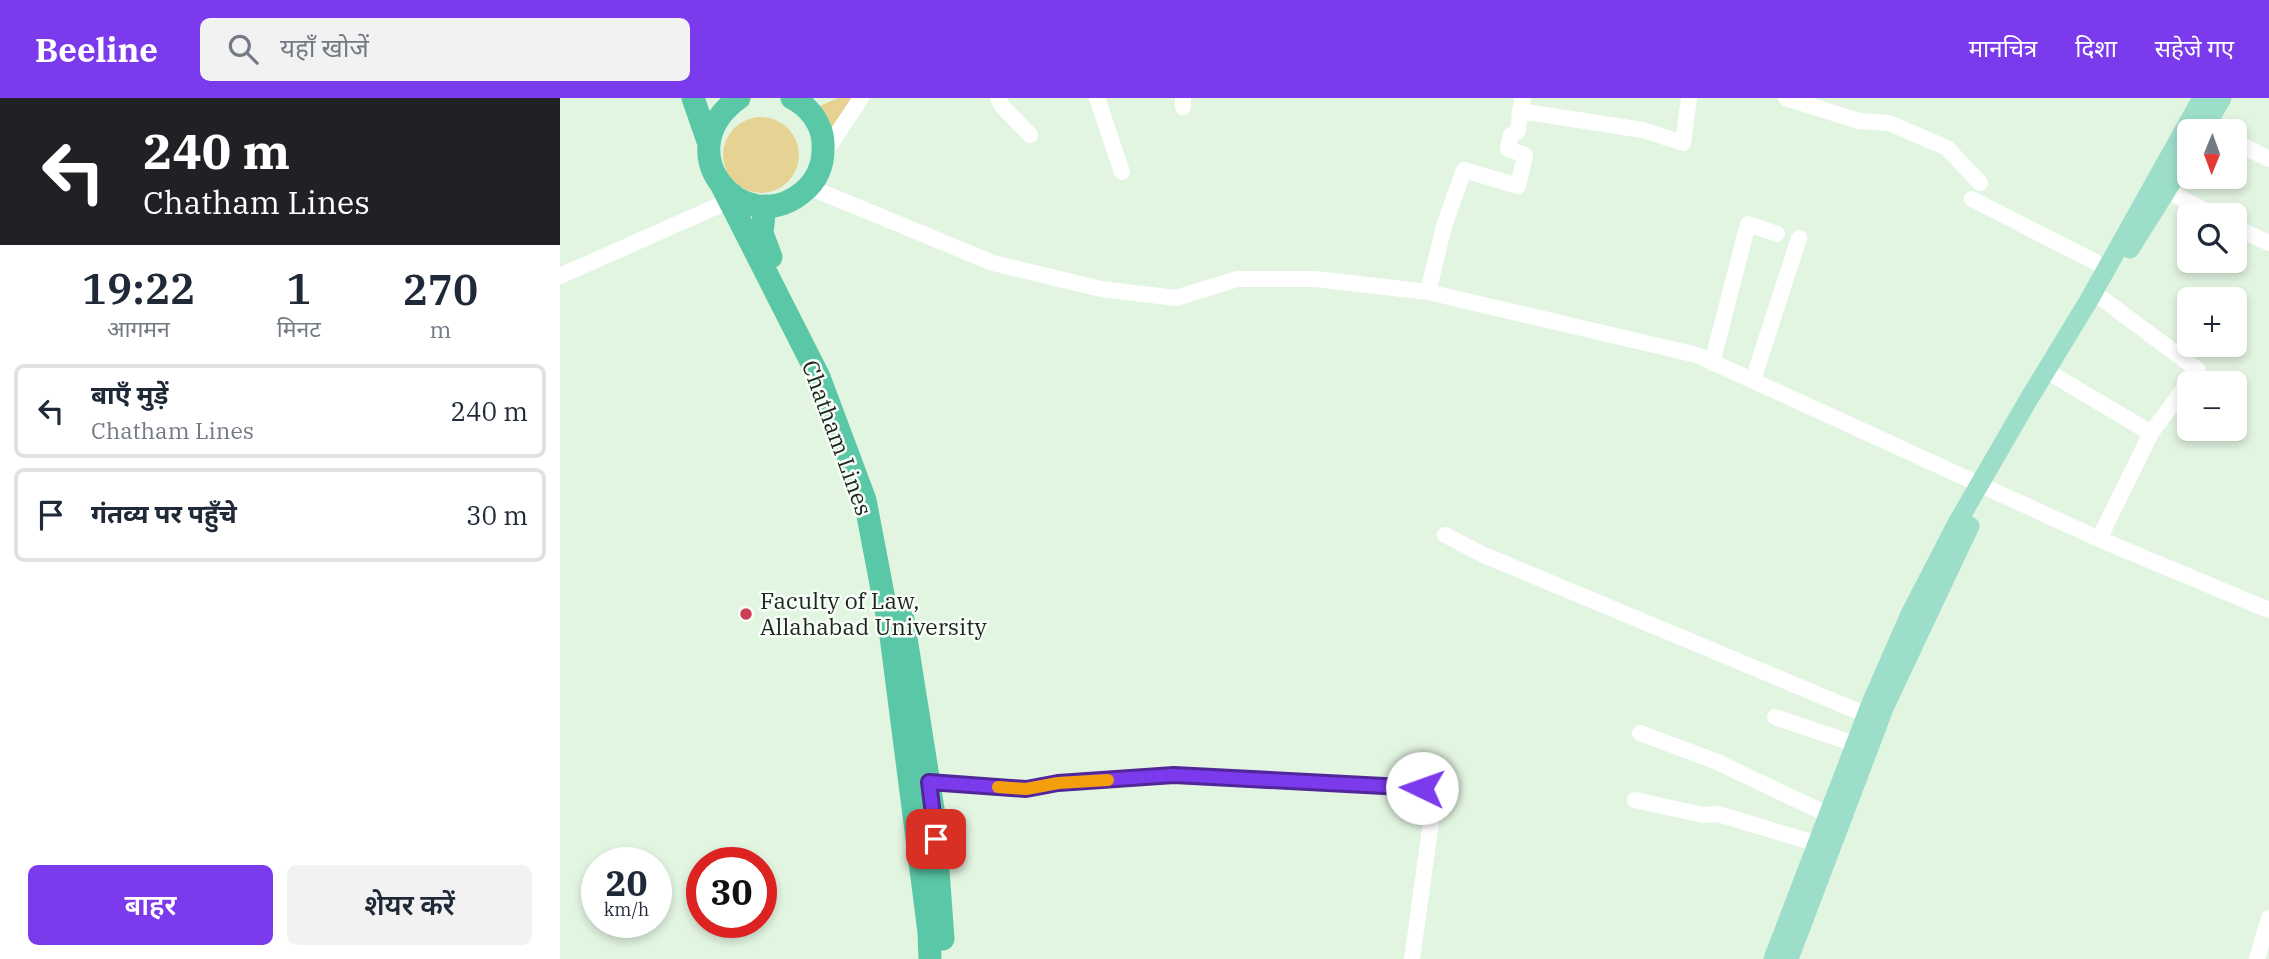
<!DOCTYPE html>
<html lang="hi">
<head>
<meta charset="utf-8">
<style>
  :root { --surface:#fff; --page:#f2f2f3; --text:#1f2937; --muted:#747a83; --line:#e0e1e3; --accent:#7c3aed }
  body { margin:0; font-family:"IBM Plex Serif","Noto Sans Devanagari",serif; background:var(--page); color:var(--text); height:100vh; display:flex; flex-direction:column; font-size:26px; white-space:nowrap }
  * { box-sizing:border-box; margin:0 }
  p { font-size:23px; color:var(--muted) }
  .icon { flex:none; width:38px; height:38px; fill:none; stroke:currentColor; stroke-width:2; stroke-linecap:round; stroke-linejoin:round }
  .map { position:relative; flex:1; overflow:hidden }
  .side { display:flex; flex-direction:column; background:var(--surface); width:560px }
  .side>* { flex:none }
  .top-card { background:#202124; color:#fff; overflow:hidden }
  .needle { width:46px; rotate:181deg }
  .fabs { position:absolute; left:1617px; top:21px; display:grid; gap:14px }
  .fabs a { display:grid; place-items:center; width:70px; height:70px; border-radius:10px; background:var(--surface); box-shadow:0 4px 10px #0003; font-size:35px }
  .speed { position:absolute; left:21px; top:749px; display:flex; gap:14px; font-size:35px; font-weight:700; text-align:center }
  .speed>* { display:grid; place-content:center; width:91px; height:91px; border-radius:50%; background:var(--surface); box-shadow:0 4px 10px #0003; line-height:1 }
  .speed small { font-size:18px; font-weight:400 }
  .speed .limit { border:10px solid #d22; background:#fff; color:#111 }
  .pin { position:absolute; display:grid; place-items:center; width:60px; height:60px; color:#fff; margin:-30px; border-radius:14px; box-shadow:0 4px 10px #0006 }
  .me { position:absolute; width:77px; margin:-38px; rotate:273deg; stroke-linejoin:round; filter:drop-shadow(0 0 5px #0008) }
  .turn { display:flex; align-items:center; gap:24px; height:147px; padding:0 28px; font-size:32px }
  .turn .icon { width:91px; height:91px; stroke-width:2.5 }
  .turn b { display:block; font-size:49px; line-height:60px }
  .eta { display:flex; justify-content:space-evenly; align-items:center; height:119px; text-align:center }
  .eta b { font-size:42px; font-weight:600; line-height:49px }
  .action { display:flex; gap:14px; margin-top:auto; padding:14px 28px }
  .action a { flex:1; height:80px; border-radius:10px; background:var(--accent); color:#fff; font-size:28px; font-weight:600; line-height:80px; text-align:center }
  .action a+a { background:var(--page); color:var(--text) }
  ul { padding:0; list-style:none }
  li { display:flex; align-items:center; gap:21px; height:94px; margin:0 14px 10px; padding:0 14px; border:4px solid var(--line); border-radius:10px }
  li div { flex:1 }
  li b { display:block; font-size:26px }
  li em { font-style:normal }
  header { display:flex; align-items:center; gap:42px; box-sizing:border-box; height:98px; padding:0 35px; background:var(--accent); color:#fff }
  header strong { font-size:33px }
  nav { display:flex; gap:38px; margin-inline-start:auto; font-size:24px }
  .search { width:490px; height:63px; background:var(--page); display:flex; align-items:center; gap:18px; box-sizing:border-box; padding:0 24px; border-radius:10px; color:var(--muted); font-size:26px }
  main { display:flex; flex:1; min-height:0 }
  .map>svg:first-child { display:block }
</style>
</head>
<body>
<header>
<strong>Beeline</strong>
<div class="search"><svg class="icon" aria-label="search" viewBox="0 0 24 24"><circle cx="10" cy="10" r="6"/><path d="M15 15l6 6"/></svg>यहाँ खोजें</div>
<nav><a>मानचित्र</a><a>दिशा</a><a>सहेजे गए</a></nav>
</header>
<main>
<section class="side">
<div class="top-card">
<div class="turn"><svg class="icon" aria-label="left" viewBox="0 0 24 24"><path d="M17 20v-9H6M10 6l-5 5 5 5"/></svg><div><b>240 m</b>Chatham Lines</div></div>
</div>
<div class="eta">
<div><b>19:22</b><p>आगमन</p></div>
<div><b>1</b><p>मिनट</p></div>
<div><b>270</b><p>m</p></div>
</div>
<ul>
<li><svg class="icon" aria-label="left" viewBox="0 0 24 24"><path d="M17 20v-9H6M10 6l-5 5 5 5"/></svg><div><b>बाएँ मुड़ें</b><p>Chatham Lines</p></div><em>240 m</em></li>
<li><svg class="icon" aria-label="arrive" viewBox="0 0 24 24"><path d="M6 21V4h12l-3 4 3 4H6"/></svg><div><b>गंतव्य पर पहुँचे</b></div><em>30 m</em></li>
</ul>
<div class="action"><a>बाहर</a><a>शेयर करें</a></div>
</section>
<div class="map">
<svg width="1709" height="861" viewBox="0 0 1709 861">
  <rect width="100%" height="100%" fill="#e2f5e1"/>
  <path fill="#e6d394" d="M278,0H296L267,41L253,11Z
    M163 57a38 38 0 1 1 76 0a38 38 0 1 1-76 0Z"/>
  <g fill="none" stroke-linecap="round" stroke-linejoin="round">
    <path stroke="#fff" stroke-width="16" d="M438,0L442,8L470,37
      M537,0L562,74
      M623,0V9
      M963,0L960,13L1083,32L1123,45L1129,0
      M1226,0L1299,23L1329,25L1387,50L1420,85
      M1675,44L1709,61
      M263,57L301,0
      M249,89L433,165L541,191L616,200L677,181H756L868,194L1137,257L1539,441L1709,512
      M1608,93L1653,117
      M1412,101L1547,170
      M1675,129L1709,145
      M0,178L169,103
      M868,194L884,128L904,72L958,88L965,57L948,51L951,37L958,33L960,13
      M1152,265L1188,126L1217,136
      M1495,278L1591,335
      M1193,282L1239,140
      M885,437L924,457L1307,617
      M1539,441L1591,335L1638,272L1540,199
      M1215,619L1295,646
      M1080,635L1155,663L1269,717
      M369,684L466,691L498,685L614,677L862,690L874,702L852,861
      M1075,702L1143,717L1158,716L1258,746
      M1697,861L1709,820"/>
    <path stroke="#9cdeca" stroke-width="19" d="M1643,33L1662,0
      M1570,151L1629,57
      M1213,861L1311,605L1350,516L1396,427L1470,299L1529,202L1642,0
      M1229,861L1325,608L1410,428"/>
    <path stroke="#5ac8a6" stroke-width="23" d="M133,0L149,46
      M179,0C105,53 183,144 243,94C258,82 264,65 263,46C263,27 249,8 232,0
      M161,86L259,279L305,402L331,538L369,834L370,861
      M205,108L202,135L211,159
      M343,521L374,717L383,841"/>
  </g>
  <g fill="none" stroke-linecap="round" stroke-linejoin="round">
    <g stroke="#51269a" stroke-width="18">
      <path id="route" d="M376,741L369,684L466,691L498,685L614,677L862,690"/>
    </g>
    <use href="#route" stroke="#7c3aed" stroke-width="12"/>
    <path stroke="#f59e0b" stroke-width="12" d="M438,689L466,691L498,685L548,682"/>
  </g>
  <circle fill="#cd3d53" stroke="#f7fef7" stroke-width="2.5" cx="186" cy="516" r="7"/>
  <g text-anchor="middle" stroke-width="5" stroke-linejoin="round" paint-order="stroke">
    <g font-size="23" fill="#1e251e" stroke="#f7fef7">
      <text transform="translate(277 340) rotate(70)" y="8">Chatham Lines</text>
    </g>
    <g font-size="23" fill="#1e251e" stroke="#f7fef7" text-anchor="start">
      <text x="200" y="511">Faculty of Law,<tspan x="200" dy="26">Allahabad University</tspan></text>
    </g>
  </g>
</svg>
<div class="fabs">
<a><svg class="needle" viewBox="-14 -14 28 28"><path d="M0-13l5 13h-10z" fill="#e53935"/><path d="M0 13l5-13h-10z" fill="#747a83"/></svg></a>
<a><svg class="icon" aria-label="search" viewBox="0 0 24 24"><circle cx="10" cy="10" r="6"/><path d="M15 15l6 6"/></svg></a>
<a>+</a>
<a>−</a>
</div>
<div class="speed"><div>20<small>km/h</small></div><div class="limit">30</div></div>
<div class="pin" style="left:376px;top:741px;background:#d93025"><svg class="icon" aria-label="arrive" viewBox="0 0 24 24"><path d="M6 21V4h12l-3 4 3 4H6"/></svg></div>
<svg class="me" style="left:862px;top:690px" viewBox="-20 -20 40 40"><circle r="19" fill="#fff"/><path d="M0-13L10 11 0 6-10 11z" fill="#7c3aed"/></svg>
</div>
</main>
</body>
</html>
